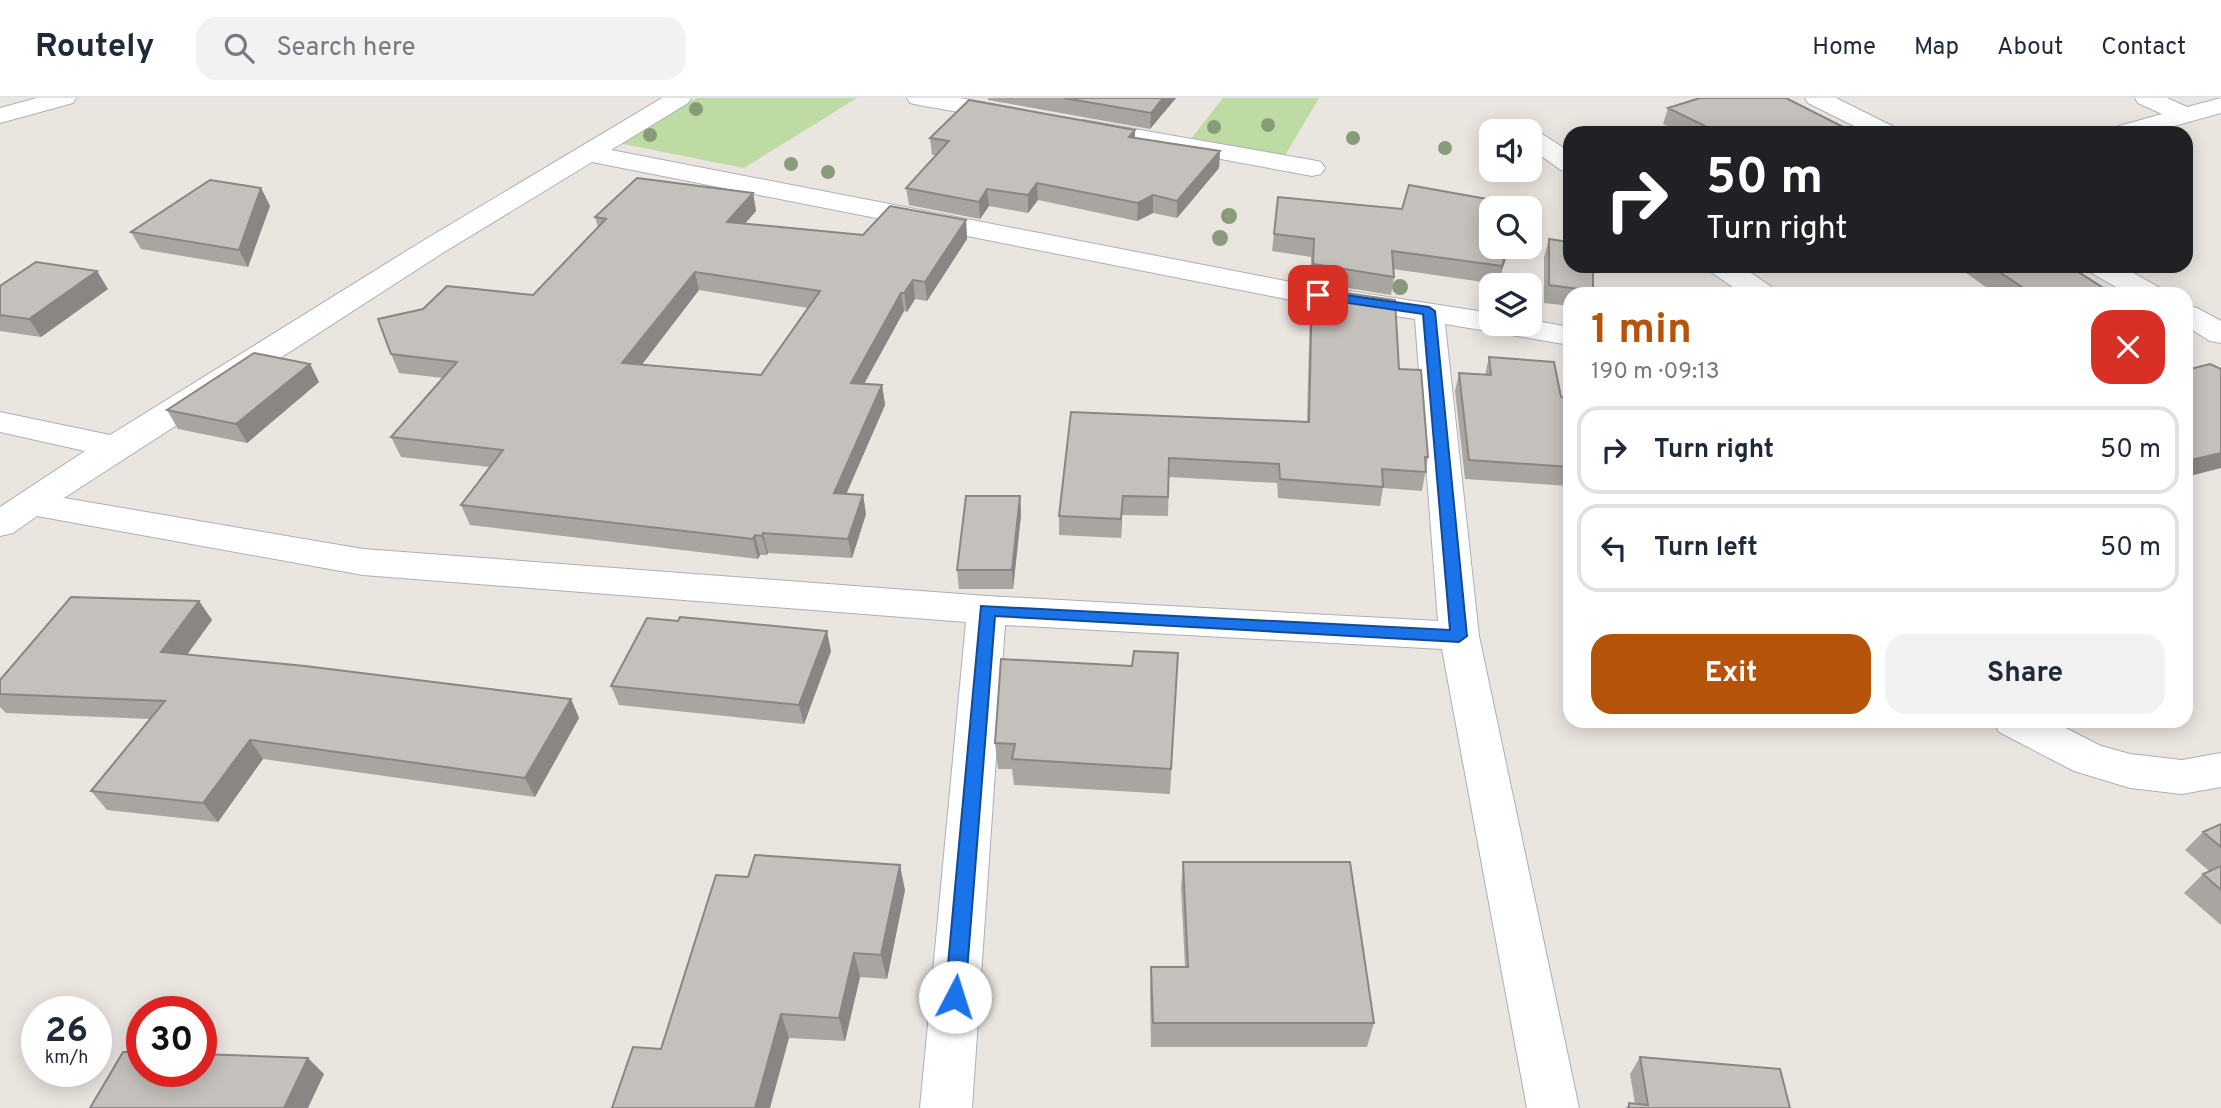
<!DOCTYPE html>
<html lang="en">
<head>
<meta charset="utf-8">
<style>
  :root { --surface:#fff; --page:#f2f2f3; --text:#1f2937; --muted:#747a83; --line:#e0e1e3; --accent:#b45309 }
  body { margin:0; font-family:Overpass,sans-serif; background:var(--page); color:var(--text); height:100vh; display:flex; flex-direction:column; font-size:26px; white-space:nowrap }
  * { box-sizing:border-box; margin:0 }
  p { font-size:23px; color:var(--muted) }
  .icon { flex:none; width:38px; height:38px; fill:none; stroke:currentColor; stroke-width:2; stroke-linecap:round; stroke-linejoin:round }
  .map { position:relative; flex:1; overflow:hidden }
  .panel { position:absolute; left:1563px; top:189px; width:630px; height:441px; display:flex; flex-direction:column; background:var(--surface); border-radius:21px; box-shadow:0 4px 18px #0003 }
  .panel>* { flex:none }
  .hud { position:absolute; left:1563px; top:28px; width:630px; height:147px; border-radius:21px; box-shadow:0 4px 18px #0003; background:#202124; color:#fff; overflow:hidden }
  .buttons { position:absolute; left:1479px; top:21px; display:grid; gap:14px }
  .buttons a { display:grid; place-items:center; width:63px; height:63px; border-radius:14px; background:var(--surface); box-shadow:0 4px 18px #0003; font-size:35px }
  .speed { position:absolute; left:21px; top:898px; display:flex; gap:14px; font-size:35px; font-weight:700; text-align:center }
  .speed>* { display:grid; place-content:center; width:91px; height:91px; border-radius:50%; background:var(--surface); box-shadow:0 4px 18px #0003; line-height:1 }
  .speed small { font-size:18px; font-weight:400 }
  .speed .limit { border:10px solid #d22; background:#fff; color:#111 }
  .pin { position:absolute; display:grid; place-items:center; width:60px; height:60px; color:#fff; margin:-30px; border-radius:14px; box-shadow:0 4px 10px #0006 }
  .me { position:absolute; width:77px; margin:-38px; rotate:5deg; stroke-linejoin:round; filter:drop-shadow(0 0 5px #0008) }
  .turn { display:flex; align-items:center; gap:24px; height:147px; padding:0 28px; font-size:32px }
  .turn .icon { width:91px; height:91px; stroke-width:2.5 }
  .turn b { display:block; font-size:49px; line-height:60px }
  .round { display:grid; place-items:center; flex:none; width:74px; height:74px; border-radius:21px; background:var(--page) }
  .headline { display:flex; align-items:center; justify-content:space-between; height:119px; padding:0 28px }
  h1 { font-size:42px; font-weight:700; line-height:52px; color:var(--accent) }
  .primary-button { display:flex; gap:14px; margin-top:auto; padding:14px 28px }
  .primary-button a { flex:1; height:80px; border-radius:21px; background:var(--accent); color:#fff; font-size:28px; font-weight:700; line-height:80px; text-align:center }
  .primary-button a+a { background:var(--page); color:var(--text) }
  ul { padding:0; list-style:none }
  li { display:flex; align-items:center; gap:21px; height:88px; margin:0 14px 10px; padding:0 14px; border:4px solid var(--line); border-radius:21px }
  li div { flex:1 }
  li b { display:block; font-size:26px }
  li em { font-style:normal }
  header { display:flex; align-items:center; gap:42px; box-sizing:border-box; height:98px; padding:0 35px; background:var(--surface); border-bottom:2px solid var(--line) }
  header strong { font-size:33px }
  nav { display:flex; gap:38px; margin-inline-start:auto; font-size:24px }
  .search { width:490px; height:63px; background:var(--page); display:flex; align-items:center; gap:18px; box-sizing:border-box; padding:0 24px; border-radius:21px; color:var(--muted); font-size:26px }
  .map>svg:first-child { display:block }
</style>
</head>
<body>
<header>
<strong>Routely</strong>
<div class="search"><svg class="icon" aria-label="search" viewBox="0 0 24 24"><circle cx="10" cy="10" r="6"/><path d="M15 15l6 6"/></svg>Search here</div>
<nav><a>Home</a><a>Map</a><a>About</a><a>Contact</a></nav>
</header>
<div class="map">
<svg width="2221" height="1010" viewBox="0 0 2221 1010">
  <rect width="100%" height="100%" fill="#ebe5e0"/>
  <path fill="#bddba3" d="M697,0H857L744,70L613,44Z
    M1223,0H1319L1284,59L1190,42Z"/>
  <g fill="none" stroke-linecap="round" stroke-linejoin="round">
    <g stroke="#acafb6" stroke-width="2">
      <path id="minor" d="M37,0H76L73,5L0,25V10Z
        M662,0H691L688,5L611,52L1291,184L1491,215V226H1530V222L1570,229V247L1445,226L1479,538L1579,1010H1527L1442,551L1005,527L972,1010H920L966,524L363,477L37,418L13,435L0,438V409L85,353L0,334V314L110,337L421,144ZM592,64L1291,202L1415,221L1438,523L987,498L363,451L64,400L441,156Z
        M907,0H960L1023,12L1026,17L1023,22L1014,24L919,7L910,5Z
        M1805,0H1836L1896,30L1900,35H1868L1808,5Z
        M2135,0H2167L2187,9L2221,0V15L2149,35H2108L2112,30L2162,16L2138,5Z
        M1083,22L1312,62L1321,64L1325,70L1321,76L1312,78L1074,34L1071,29L1074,24Z
        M1530,31L1539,34L1570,54V74L1561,72L1530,50V33H1523Z
        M1707,168H1741L1773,190L1778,196H1743L1711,174Z
        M2086,168H2121L2160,190L2165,196H2128L2090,174Z
        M2186,207L2197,210L2221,223V245L2210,243L2186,228Z
        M1993,623H2052L2101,648L2130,656L2182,662L2221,655V689L2182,696L2130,690L2074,673L1999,634Z"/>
    </g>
    <use href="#minor" fill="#fff" fill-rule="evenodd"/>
  </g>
  <g fill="#899c79">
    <circle cx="696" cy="11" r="7"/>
    <circle cx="1268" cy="27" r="7"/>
    <circle cx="1214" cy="29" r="7"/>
    <circle cx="650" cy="37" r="7"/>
    <circle cx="1353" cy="40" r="7"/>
    <circle cx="1445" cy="50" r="7"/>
    <circle cx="791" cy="66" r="7"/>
    <circle cx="828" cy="74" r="7"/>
    <circle cx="1229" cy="118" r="8"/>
    <circle cx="1220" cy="140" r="8"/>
    <circle cx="1400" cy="189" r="8"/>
  </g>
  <path fill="#a9a5a1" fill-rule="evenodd" d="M988,0H1176L1150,31L988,2Z
    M1668,10L1855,35H1682L1663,26Z
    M1135,32V40L1220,53L1219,70L1177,120L1153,115L1137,123L1038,102L1028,115L989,108L980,121L909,107L906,90L936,57H932L930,40Z
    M261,90L270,108L248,169L141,151L131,134Z
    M753,95L756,113L745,125L863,137L966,122L967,141L927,203L915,201L907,214L904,213L864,286L882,287L885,307L846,396L863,397L866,416L852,460L768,455L767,457H760L758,461L470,427L461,407L490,369L401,359L391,339L443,280L399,275L391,256L533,197L598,129L595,119ZM699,192L808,210L761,277L641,267Z
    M1278,99L1402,111L1491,110L1510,149L1497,186L1393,171L1394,179L1391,197L1311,184V159L1272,153Z
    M1549,141L1593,193L1592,196H1570V208L1544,205V159Z
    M1956,168H2069L2106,196H1996Z
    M0,188L108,191L41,239L0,233Z
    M1312,190L1399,271L1428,359L1422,393L1383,390L1380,408L1278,400L1277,385L1169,379L1168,418L1122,417L1121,440L1059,437V418L1071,314L1307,324L1310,208Z
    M1489,259L1561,299L1570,323V388L1465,381L1455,293L1459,275L1485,277Z
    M310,266L319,284L247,345L178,331L167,312Z
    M1020,398L1021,417L1013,491H959L957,472Z
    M199,503L212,522L187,557L571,601L579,620L535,699L263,661L218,724L107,712L91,693L150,621L6,615L0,609V582Z
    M831,553L804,626L619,607L611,588Z
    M1178,555L1170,696L1014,687L1012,671H998L995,645Z
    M2221,726V827L2184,795L2203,776L2209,773L2185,752L2203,734Z
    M1183,764L1374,925L1367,949H1151L1150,893L1151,869H1185L1181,789Z
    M905,792L887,881L860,879L845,943L789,940L661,951Z
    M1640,959L1790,1010H1626L1629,1005L1635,1006L1630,976Z"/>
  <path fill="#898683" d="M1163,0H1176L1150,31L1151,15Z
    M1135,32V49L1129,39Z
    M1220,53L1219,70L1177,120V103Z
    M1037,85L1038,102L1028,115V97Z
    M261,90L270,108L248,169L239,152Z
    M987,91L989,108L980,121L979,104Z
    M753,95L756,113L731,142L727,124Z
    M1153,97V115L1137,123L1138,105Z
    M966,122L967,141L927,203L925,184Z
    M1508,149H1510L1497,186L1502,168Z
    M97,173L108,191L41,239L29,221Z
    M695,174L699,192L628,285L622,265Z
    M913,182L915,201L907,214L904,195Z
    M901,195L904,213L854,304L851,285Z
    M310,266L319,284L247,345L236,326Z
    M882,287L885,307L838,415L834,395Z
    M2221,355V370L2186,379V363Z
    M863,397L866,416L852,460L848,441Z
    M1020,398L1021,417L1013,491L1012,472Z
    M1123,398L1122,417L1121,440V421Z
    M763,435L768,455L767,457L762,438Z
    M755,437L760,457L758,461L753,441Z
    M199,503L212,522L175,573L161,554Z
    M827,533L831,553L804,626L799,607Z
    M571,601L579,620L535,699L525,680Z
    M250,642L263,661L218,724L203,705Z
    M900,767L905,792L887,881L881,857Z
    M854,855L860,879L845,943L839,920Z
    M781,916L789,940L770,1010H755Z
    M308,960L324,976L308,1010H284Z"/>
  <path fill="#c4c0bb" stroke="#898683" stroke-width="2" fill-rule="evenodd" d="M1064,0H1163L1151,15Z
    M1700,0H1786L1855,35H1719L1668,10Z
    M969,2L1135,32L1129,39L1220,53L1177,103L1153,97L1138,105L1037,85L1028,97L987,91L979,104L906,90L949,43L930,40Z
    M637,80L753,95L727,124L863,137L890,108L966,122L925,184L913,182L904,195H901L851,285L882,287L834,395L863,397L848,441L763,435L762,438L755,437L753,441L461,407L503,352L391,339L457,264L391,256L378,221L423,211L447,188L533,197L606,121L595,119ZM695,174L820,193L761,277L622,265Z
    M210,82L261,90L239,152L131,134Z
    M1409,87L1515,106L1514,110H1491V149H1508L1502,168L1392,153L1394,179L1313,166L1314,141L1274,136L1278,99L1402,111Z
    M1549,141L1570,144V168H1593V193L1549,187Z
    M36,164L97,173L29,221L0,217V188Z
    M1991,168H2069L2108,193L2093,196H2032Z
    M1312,190L1395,202L1399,271L1421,272L1428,359H1425L1426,374L1382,371L1383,389L1280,381L1279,366L1169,360L1168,399L1123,398L1121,421L1059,418L1071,314L1309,324Z
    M254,255L310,266L236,326L167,312Z
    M1489,259L1554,264L1561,299L1565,300L1570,323V369L1469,362L1459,275L1491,277Z
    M2210,266L2221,271V355L2186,363V272Z
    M966,398H1020L1012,472H957Z
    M71,499L199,503L161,554L305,568L571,601L525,680L250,642L203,705L91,693L165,603L0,596V582Z
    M680,519L827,533L799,607L611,588L647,520L678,523Z
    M1134,553L1178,555L1171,671L1012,661L1015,646L995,645L1001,561L1132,568Z
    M2221,726V749L2203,734Z
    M755,757L900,767L881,857L854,855L839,920L781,916L755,1010H612L633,949L661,951L716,777L748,779Z
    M1183,764H1350L1374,925H1153L1151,869H1188Z
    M2221,768V792L2203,776Z
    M123,954H142V973H201V956L308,960L284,1010H90Z
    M1640,959L1780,971L1790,1010H1629V1005L1648,1007Z"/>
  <path fill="#1a73e8" stroke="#114b97" stroke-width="2" d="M1318,193L1429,209L1435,213L1467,538L1459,544L995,518L965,899L962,906L955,909L948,906L945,899L981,508L1450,532L1423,216L1314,200V194Z"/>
</svg>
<div class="buttons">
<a><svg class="icon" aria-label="sound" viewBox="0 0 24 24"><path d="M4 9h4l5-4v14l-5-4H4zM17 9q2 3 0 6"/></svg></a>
<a><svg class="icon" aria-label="search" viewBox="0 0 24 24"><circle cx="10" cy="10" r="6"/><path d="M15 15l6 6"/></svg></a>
<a><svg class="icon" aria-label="layers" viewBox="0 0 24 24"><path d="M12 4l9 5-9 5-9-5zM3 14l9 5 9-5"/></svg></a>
</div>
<div class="speed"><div>26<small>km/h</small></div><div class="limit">30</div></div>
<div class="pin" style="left:1318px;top:197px;background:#d93025"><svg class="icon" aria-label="arrive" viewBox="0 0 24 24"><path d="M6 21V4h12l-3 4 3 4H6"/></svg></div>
<svg class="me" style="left:955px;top:899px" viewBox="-20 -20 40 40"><circle r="19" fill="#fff"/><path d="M0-13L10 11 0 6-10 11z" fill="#1a73e8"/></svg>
<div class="hud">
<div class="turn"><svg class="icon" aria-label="right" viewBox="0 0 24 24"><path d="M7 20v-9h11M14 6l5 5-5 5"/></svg><div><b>50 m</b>Turn right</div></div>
</div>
<section class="panel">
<div class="headline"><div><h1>1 min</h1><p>190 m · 09:13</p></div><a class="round" style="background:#d93025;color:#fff"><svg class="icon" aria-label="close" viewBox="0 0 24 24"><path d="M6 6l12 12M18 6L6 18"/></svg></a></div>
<ul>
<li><svg class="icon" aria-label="right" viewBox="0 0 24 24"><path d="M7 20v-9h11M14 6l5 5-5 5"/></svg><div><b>Turn right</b></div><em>50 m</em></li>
<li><svg class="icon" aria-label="left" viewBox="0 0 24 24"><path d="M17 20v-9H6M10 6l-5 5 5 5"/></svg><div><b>Turn left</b></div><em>50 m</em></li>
</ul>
<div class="primary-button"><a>Exit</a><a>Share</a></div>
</section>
</div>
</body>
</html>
